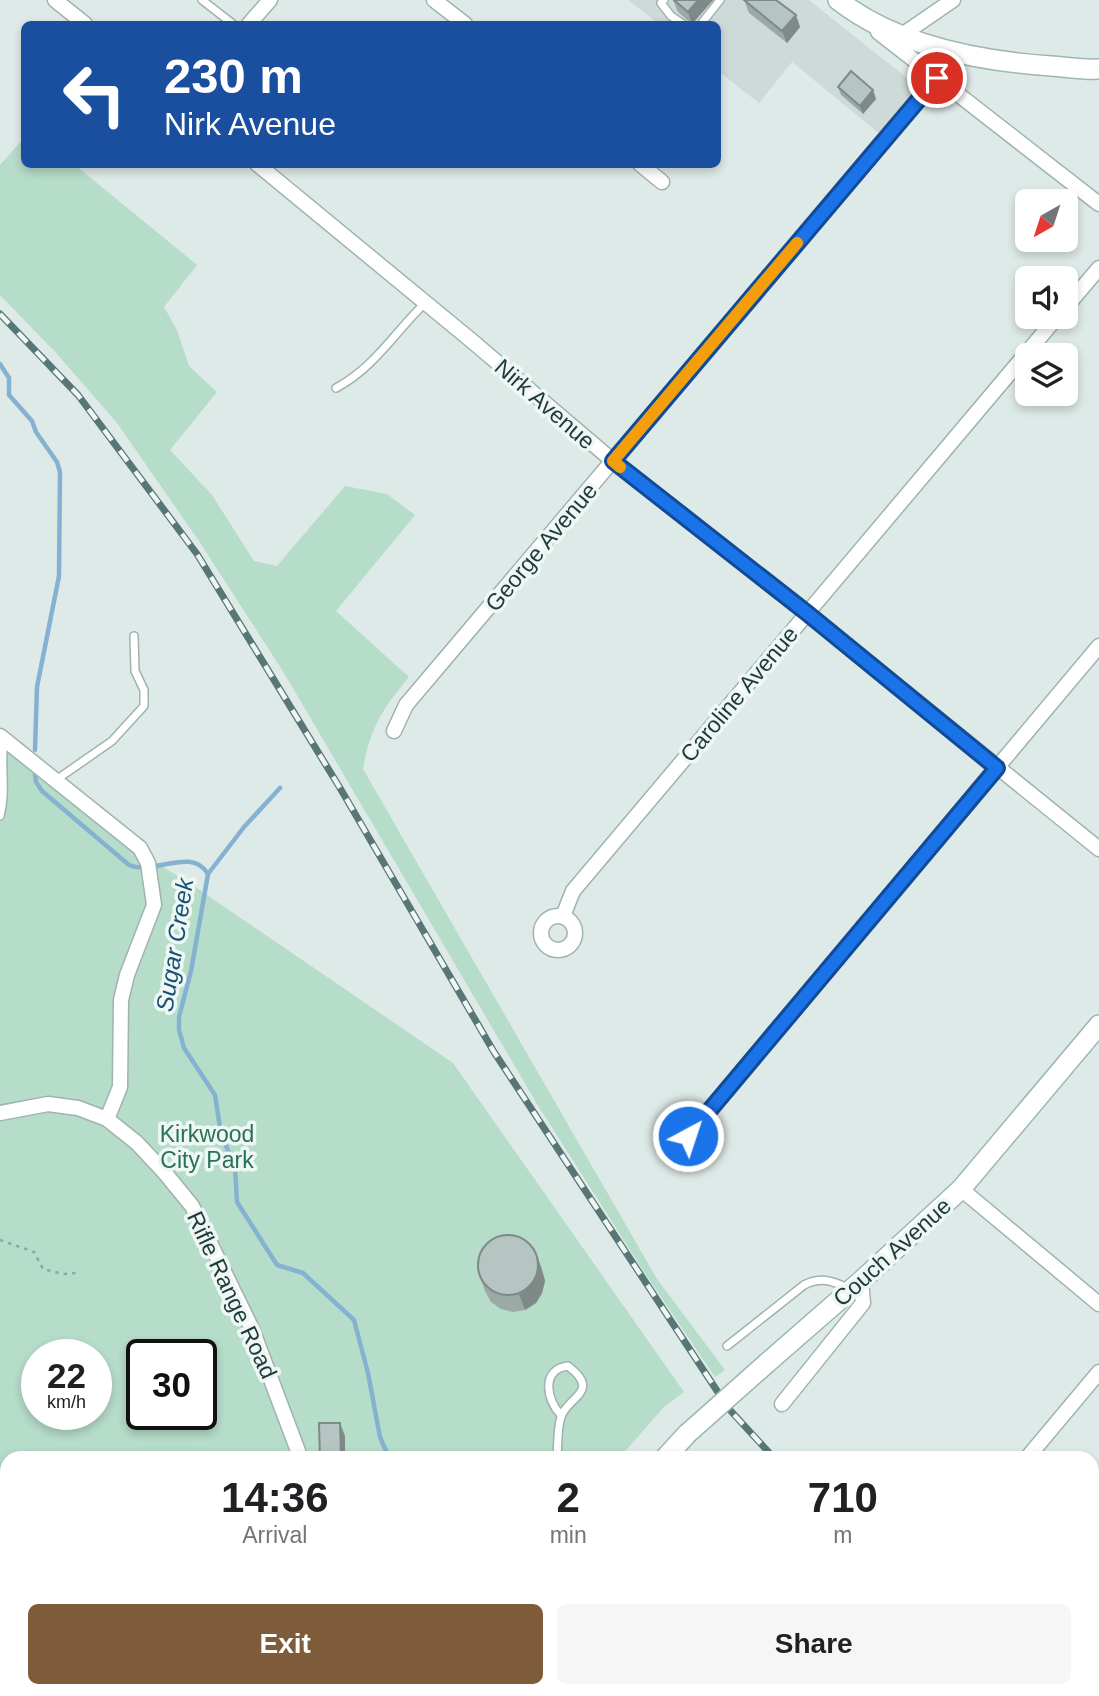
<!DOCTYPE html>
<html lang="en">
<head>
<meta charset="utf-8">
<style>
  :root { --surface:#fff; --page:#f6f6f6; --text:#202124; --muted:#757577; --accent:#7f5c39 }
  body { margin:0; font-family:Helvetica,sans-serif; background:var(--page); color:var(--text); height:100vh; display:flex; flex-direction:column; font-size:26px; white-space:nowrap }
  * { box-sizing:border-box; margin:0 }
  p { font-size:23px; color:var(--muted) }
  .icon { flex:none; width:38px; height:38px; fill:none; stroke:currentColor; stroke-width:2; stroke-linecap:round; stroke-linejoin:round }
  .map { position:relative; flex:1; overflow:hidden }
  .details { position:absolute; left:0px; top:1451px; width:1099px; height:247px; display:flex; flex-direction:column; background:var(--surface); border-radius:21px 21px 0 0; box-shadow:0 4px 10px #0003 }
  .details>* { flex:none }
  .banner { position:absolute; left:21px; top:21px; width:700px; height:147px; border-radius:10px; box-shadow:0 4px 10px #0003; background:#1a4fa0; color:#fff; overflow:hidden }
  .needle { width:46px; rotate:219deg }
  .buttons { position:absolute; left:1015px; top:189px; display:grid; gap:14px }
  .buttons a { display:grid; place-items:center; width:63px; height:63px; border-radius:10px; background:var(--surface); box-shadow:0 4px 10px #0003; font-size:35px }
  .speed { position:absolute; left:21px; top:1339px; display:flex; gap:14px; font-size:35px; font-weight:700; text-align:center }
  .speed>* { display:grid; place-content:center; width:91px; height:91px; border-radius:50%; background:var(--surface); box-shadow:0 4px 10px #0003; line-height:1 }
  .speed small { font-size:18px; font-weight:400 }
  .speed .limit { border:4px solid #111; border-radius:10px; background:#fff; color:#111 }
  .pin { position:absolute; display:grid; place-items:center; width:60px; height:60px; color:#fff; margin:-30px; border:4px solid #fff; border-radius:50%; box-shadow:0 2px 7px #0007 }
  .me { position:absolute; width:77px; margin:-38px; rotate:40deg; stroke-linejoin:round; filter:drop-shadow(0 0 5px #0008) }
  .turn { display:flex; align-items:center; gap:24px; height:147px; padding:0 28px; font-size:32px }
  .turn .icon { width:91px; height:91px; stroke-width:2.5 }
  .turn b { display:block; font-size:49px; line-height:60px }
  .eta { display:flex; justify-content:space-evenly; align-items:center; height:119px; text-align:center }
  .eta b { font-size:42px; font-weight:700; line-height:49px }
  .button { display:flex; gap:14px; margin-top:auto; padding:14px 28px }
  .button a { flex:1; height:80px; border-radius:10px; background:var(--accent); color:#fff; font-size:28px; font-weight:700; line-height:80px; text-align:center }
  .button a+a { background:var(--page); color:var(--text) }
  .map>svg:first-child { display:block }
</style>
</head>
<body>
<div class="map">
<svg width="1099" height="1696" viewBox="0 0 1099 1696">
  <rect width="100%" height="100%" fill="#deeae8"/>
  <path fill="#cddad7" d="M628,0H809L912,82L915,88L914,94L881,135L792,62L759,103L718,71V24H659Z"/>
  <path fill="#b6dcca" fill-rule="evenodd" d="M24,138V164L75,165L197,265L164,307L177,330L189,366L217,392L170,450L212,495L254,561L277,566L345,486L387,494L415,515L336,611L409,677C383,708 370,728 363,769L657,1279L725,1370L715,1377L644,1272L537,1104L284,673L199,541L117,423L58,355L0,295V165Z
    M0,745L130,847L191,884L453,1063L684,1392L664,1407L619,1458H7V1690L495,1691L490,1696H0ZM37,1354H96V1414H37ZM142,1354H201V1414H142Z"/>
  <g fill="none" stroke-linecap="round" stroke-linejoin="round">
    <path stroke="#85b2d1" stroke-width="4.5" d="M0,364L9,378V395L32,421L36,432L57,462L60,472L59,576L37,687L35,750
      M35,775L36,782L42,791L129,865C154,876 191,846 208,874
      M280,788L244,827L208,874L191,971L179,1017V1030L184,1048L215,1095L221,1134L235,1167L237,1202L277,1265L303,1273L354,1320L368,1373L380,1437L389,1458
      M341,1696L343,1690"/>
    <g stroke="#a1b2b0" stroke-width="10">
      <path id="lane" d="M202,0L233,24
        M664,0L661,3L671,16L683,24
        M701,24L720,0
        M336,388C374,368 395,332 425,303
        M56,780L112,741L144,706V690L135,671L134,636
        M0,816C7,790 0,768 4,740
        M727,1346L804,1285C820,1277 832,1280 847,1288
        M557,1458C558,1445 557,1429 561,1417C567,1397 602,1392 568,1366C541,1369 546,1400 561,1415
        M584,1690L591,1696"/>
    </g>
    <g stroke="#a1b2b0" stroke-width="17">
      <path id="street" d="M55,0L85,24
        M434,0L465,24
        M249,24L270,0
        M878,32L1099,204
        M902,35L953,0
        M257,164L472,341L613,461L807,613L1099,849
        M640,164L662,182
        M1066,307L1099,268
        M394,731L406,705L937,77L963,53
        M0,736L140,848L148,863L154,905L127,975L121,1000L120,1087L107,1119
        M541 933a17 17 0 1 1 34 0a17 17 0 1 1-34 0Z
        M563,916L573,891L1057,317
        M0,1113L48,1104L78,1108L107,1119L137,1143L165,1173L192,1206L252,1329L298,1451L299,1458
        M688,1136L1099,646
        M961,1189L1099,1304
        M782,1404L863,1303L861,1281
        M1027,1458L1099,1372
        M877,1690L884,1696
        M301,1696V1690"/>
    </g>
    <g stroke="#9db6b3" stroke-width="22">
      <path id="secondary" d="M838,0C897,46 978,61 1051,66C1067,67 1083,70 1099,69
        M767,1363L861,1281L961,1189L1099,1025
        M665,1458L687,1434
        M522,1696L526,1690"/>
    </g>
    <path stroke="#7eafac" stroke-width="2.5" stroke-dasharray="3.5 5" stroke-linecap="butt" d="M0,1240L34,1252L43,1269L63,1274L76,1273"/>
    <use href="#lane" stroke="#fff" stroke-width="7"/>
    <use href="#street" stroke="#fff" stroke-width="14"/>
    <use href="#secondary" stroke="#fff" stroke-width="19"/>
    <g stroke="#597676" stroke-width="7">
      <path id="rail" d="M0,314L78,395L197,554L340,788L494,1052L729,1409L774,1458
        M1024,1690L1033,1696
        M1043,1690L1053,1696"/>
    </g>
    <use href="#rail" stroke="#eff7f5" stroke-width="4.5" stroke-dasharray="13" stroke-linecap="butt"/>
    <g stroke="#9db6b3" stroke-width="22" stroke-linecap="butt">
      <path id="secondary-bridge" d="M687,1434L767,1363"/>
    </g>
    <use href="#secondary-bridge" stroke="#fff" stroke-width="19"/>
  </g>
  <path fill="#9ba9a7" d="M673,0H713L692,24L678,12Z
    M744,0L796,15L800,27L787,43L749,13Z
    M838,87L873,90L876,99L863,114L841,95Z
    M536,1253L542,1270L545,1281L542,1293L536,1303L525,1310L513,1312L501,1309L491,1302L485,1291L479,1274Z"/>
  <path fill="#7e8a88" d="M698,0H713L692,24L688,12Z
    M796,15L800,27L787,43L782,31Z
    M873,90L876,99L863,114L860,106Z
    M536,1253L542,1270L545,1281L542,1293L536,1303L525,1310L519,1294Z
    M340,1423L345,1436V1458H341Z"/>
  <path fill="#b4c5c2" stroke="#7e8a88" stroke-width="2" d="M674,0H698L688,12Z
    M744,0H776L796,15L782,31Z
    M851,71L873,90L860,106L838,87Z
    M478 1265a30 30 0 1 1 60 0a30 30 0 1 1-60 0Z
    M319,1423H340L341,1458H320Z"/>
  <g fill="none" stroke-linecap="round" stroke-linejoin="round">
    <g stroke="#114b97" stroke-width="18">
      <path id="route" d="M688,1136L997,768L807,613L613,461L937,78"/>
    </g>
    <use href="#route" stroke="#1a73e8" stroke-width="12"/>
    <path stroke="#f59e0b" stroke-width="12" d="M620,467L613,461L797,243"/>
  </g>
  <g text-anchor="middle" stroke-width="7" stroke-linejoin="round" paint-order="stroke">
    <g font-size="23" fill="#1f3a3a" stroke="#eff7f5">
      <text transform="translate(545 404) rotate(41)" y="8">Nirk Avenue</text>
      <text transform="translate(541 547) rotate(-50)" y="8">George Avenue</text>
      <text transform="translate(739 694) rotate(-50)" y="8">Caroline Avenue</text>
      <text transform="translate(892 1252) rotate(-42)" y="8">Couch Avenue</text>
      <text transform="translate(232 1295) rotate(65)" y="8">Rifle Range Road</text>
    </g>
    <g font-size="23" fill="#297157" stroke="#eff7f5">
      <text x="207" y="1142">Kirkwood<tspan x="207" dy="26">City Park</tspan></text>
    </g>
    <g font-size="24" font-style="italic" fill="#194f76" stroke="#eff7f5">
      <text transform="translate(175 945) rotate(-81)" y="8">Sugar Creek</text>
    </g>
  </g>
</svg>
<div class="buttons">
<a><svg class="needle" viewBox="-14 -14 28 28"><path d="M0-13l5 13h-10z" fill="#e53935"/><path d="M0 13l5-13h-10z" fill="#757577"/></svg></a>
<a><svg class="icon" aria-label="sound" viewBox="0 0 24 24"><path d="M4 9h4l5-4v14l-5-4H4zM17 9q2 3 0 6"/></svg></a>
<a><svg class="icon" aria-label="layers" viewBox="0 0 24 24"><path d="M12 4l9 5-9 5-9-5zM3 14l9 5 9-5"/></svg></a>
</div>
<div class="speed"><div>22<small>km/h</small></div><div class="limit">30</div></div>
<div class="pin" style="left:937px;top:78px;background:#d93025"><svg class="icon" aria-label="arrive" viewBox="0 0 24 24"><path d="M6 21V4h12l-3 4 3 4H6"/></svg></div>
<svg class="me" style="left:688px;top:1136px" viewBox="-20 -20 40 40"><circle r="17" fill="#1a73e8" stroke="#fff" stroke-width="3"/><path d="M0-11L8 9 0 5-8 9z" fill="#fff"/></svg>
<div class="banner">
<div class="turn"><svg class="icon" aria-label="left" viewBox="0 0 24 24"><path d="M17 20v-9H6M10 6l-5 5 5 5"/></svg><div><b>230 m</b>Nirk Avenue</div></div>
</div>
<section class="details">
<div class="eta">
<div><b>14:36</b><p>Arrival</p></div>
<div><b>2</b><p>min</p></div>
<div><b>710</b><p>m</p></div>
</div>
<div class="button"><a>Exit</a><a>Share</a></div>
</section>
</div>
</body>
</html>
